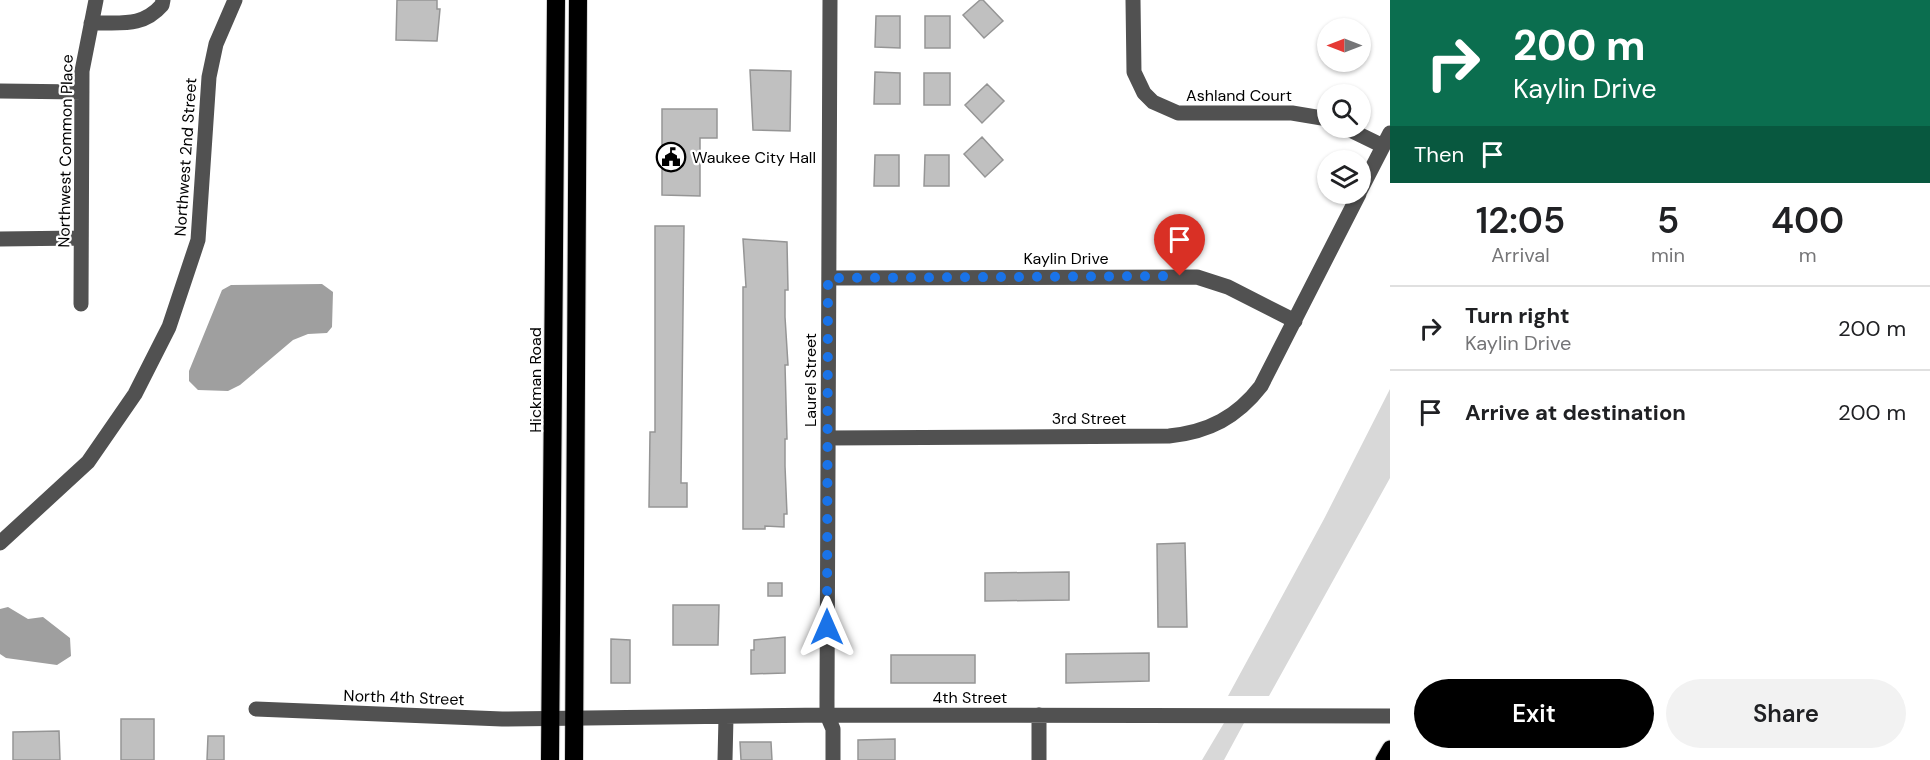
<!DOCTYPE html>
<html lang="en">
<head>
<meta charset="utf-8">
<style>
  :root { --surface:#fff; --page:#f2f2f2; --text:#202124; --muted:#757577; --line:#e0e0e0; --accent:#000 }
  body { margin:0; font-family:"DM Sans",sans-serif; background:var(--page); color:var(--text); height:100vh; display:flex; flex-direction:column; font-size:22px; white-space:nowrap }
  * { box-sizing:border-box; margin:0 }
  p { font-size:20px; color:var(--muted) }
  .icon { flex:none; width:33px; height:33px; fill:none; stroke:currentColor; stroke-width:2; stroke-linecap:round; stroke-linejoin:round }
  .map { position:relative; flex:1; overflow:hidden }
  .sheet { display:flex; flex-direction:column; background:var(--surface); width:540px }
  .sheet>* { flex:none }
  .guide { background:#0b6e4f; color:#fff; overflow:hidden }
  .needle { width:39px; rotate:270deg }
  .fabs { position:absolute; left:1317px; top:18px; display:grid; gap:12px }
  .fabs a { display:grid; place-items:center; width:54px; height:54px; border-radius:50%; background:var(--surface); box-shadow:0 2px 4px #0004; font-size:30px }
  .pin { position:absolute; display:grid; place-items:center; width:51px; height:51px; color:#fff; margin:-62px -26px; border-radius:50% 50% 50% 0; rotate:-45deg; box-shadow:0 0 6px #0007 }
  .pin .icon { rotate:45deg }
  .me { position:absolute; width:66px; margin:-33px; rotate:0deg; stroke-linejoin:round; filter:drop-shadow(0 0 4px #0008) }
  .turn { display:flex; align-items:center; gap:21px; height:126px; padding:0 24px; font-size:27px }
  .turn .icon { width:78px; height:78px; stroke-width:2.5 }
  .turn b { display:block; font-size:42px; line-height:51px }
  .then { display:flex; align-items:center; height:57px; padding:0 24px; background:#0003; gap:12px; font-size:22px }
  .eta { display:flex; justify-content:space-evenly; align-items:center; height:102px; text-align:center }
  .eta b { font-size:36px; font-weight:600; line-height:42px }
  .button { display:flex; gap:12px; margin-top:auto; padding:12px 24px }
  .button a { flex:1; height:69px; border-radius:36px; background:var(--accent); color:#fff; font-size:24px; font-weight:600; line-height:69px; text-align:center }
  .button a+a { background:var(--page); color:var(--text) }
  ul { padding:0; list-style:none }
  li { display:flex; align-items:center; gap:18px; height:84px; padding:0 24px; border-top:2px solid var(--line) }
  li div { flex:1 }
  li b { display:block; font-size:22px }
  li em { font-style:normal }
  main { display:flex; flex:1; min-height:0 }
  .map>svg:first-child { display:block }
</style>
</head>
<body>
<main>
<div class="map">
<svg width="1390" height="760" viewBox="0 0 1390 760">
  <rect width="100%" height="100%" fill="#fff"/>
  <path fill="#d8d8d8" d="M1390,389V478L1269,696H1228L1324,519Z
    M1224,723H1244L1224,760H1202Z"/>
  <path fill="#9f9f9f" d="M322,284L333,292L332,327L327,333L308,334L293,340L240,385L228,391L198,390L189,381V371L222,290L231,285Z
    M8,607L28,619L43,617L70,638L71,656L57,665L6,658L0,654V609Z"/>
  <path fill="#c0c0c0" stroke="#959595" stroke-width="1.5" d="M397,0H437V9H440L437,41L396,40Z
    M980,0H983L1003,21L984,38L963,15Z
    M876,16H900V48L875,47Z
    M925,16H950V48H925Z
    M750,70L791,71L790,131L753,130Z
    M875,72L900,73V104H874Z
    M924,73H950V105H924Z
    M987,84L1004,101L982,123L965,105Z
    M662,109H717V138H700V196L662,195Z
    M982,137L1003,160L985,177L964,154Z
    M875,155H899V186H874Z
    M925,155H949V186H924Z
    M655,226H684L681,483H687V507H649L650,432H655Z
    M743,239L787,242L788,290H785V317L788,365H785L787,439H785V466L787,514H784V527L765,526V529H743V287H746Z
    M1185,543L1187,627H1158L1157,544Z
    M1069,572V600L985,601V573Z
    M768,583H782V596H768Z
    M673,605H719L718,645H673Z
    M785,637V673L751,674V650H754V640Z
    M611,639L630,640V683H611Z
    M1149,653V681L1066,683V654Z
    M891,655H975V683H891Z
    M121,719H154V760H121Z
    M59,731L60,760H13V732Z
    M208,736H224V760H207Z
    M895,739V760H858V740Z
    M740,742H771L772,760H741Z"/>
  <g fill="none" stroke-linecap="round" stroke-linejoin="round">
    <g stroke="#dbdbdb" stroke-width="17">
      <path id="major" d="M1383,760L1390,748"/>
    </g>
    <g stroke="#dbdbdb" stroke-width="20">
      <path id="highway" d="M550,760L556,0
        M574,760L578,0"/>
    </g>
    <path stroke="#515151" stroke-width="15" d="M830,0L827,699V715L833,729V760
      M1133,0L1134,72L1144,93L1153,102L1178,113H1292L1328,119
      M91,23C120,22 142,28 162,5L163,0
      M0,91L82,92
      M1346,128L1383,146
      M1360,191L1390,133
      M0,239L81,238
      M829,278L1197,277L1228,287L1295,321
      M81,304L82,71L96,0
      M828,438L1169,436C1209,432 1237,417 1261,386L1359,194
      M0,543L88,462L135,394L169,327L198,240L209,77L216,44L235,0
      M256,709L502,719L827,715L1390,716
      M725,760L726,717
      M1039,760V715"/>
    <use href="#major" stroke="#000" stroke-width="15"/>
    <use href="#highway" stroke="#000" stroke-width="18"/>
  </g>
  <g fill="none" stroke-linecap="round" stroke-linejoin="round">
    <path stroke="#1a73e8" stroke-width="10" stroke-dasharray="0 18" d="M827,627L828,278L1180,276"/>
  </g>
  <defs>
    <g id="civic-ring" transform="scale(1.5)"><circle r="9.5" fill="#fff" stroke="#000" stroke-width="1.5"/><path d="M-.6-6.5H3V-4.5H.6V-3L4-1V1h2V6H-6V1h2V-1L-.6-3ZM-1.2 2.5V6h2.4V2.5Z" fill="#000"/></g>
  </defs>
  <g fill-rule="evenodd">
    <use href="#civic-ring" x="671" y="157"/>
  </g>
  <g text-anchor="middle" stroke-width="4.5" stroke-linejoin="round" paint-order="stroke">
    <g font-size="16" fill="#000" stroke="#fff">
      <text x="1239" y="101">Ashland Court</text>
      <text transform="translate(65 151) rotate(-89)" y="6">Northwest Common Place</text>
      <text transform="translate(185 157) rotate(-86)" y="6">Northwest 2nd Street</text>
      <text x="1066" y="264">Kaylin Drive</text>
      <text transform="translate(535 380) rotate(-90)" y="6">Hickman Road</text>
      <text transform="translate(810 380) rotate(-90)" y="6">Laurel Street</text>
      <text x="1089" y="424">3rd Street</text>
      <text transform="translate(404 697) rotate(2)" y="6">North 4th Street</text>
      <text x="970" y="703">4th Street</text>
    </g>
    <g font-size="16" fill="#000" stroke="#fff" text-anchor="start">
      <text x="692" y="163">Waukee City Hall</text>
    </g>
  </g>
</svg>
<div class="fabs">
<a><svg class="needle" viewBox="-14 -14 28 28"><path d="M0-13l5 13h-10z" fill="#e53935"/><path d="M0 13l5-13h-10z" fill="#757577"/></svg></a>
<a><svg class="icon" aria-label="search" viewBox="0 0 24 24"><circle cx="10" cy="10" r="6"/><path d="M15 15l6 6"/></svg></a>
<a><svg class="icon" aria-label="layers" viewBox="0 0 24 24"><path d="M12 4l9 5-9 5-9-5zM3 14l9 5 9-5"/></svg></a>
</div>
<div class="pin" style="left:1180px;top:276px;background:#d93025"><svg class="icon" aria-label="arrive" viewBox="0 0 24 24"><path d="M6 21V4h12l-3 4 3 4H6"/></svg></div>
<svg class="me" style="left:827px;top:627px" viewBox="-20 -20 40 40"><path d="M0-17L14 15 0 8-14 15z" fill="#1a73e8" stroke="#fff" stroke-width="4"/></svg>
</div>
<section class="sheet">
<div class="guide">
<div class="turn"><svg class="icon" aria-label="right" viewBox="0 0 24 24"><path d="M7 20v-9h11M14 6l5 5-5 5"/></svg><div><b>200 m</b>Kaylin Drive</div></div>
<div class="then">Then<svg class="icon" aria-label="arrive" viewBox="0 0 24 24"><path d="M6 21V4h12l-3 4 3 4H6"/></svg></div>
</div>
<div class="eta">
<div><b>12:05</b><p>Arrival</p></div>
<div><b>5</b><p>min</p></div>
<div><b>400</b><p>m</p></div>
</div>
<ul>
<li><svg class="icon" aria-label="right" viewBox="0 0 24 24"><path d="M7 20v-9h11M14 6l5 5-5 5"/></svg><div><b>Turn right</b><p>Kaylin Drive</p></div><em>200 m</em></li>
<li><svg class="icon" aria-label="arrive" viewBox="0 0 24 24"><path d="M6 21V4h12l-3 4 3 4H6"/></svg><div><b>Arrive at destination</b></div><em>200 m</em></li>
</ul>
<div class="button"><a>Exit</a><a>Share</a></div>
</section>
</main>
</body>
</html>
